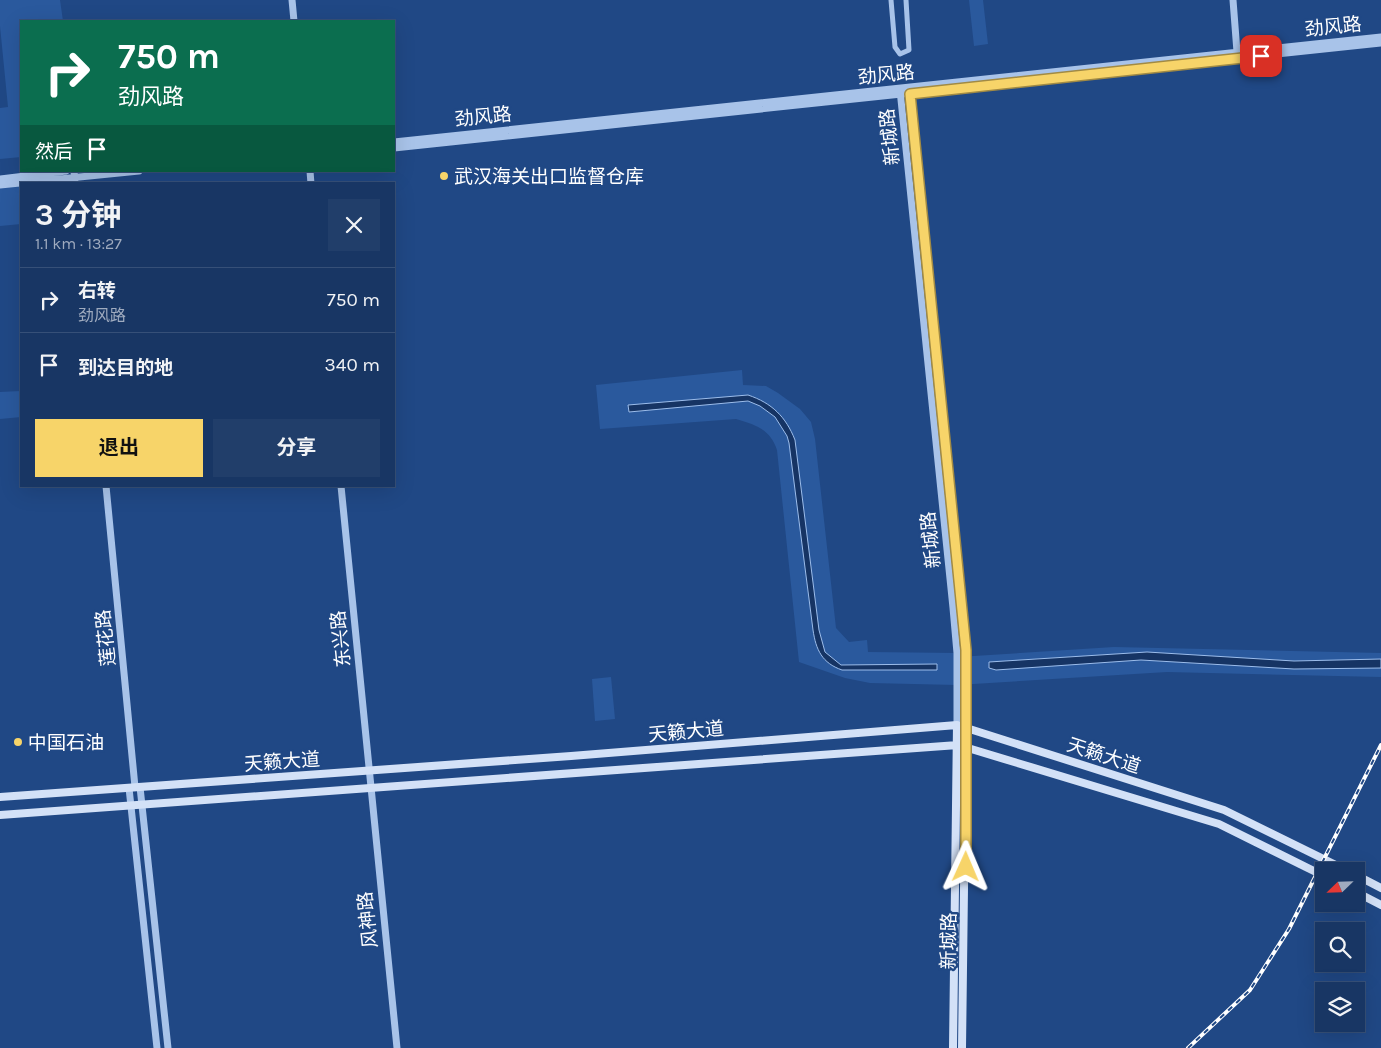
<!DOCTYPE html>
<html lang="zh">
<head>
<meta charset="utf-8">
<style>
  :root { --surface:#183664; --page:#213e6a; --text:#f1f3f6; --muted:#9fabbf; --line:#365078; --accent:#f7d469 }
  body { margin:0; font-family:Karla,"Noto Sans SC",sans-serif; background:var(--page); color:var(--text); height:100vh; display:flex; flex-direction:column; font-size:19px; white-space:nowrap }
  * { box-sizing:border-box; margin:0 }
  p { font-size:16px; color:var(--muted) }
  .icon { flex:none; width:28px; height:28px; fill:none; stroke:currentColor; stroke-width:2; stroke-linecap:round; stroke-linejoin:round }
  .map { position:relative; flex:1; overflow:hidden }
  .details { position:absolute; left:20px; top:182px; width:375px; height:305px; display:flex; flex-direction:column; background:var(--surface); border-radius:0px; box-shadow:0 5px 20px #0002,0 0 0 1px var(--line) }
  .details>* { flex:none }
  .banner { position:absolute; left:20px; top:20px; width:375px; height:152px; border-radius:0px; box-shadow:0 5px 20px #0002,0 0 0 1px var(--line); background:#0b6e4f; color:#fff; overflow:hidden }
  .needle { width:32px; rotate:247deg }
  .buttons { position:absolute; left:1315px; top:862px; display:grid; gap:10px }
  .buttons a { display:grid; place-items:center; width:50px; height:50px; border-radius:0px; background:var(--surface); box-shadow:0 5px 20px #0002,0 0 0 1px var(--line); font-size:25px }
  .pin { position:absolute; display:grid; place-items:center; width:42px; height:42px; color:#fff; margin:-21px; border-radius:10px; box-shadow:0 2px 8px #0006 }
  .me { position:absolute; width:55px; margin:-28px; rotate:1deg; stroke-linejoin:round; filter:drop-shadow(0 0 4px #0008) }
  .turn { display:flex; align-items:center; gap:18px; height:105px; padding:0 15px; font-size:22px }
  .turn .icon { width:65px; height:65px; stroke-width:2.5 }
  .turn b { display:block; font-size:35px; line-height:42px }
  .then { display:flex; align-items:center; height:48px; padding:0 15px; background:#0003; gap:10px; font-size:19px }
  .round { display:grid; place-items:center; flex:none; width:52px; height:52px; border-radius:0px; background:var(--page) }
  .summary { display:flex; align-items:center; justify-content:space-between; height:85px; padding:0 15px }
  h1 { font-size:30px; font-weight:700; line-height:38px }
  .cta { display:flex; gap:10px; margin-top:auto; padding:10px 15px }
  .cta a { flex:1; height:58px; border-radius:0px; background:var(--accent); color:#111; font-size:20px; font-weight:700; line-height:58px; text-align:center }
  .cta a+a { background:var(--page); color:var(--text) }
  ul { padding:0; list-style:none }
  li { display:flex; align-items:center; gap:15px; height:65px; padding:0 15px; border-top:1px solid var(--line) }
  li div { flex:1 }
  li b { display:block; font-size:19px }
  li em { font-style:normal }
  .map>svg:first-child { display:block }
</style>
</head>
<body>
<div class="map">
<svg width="1381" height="1048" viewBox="0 0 1381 1048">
  <rect width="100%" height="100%" fill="#204885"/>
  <path fill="#2a599d" d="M0,0H60L63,21H21V157L0,159V108L8,107L0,26Z
    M969,0H983L988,44L974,46Z
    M75,177V184H21V224L0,226V185Z
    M742,370L743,385L766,386L778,393L800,409L811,422L815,439L836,628L849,642L867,640L868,652L957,653L958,657L1114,647L1381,653V677L1167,672L957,685L870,683L845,678L799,662L777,450C770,429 756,425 736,419L600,429L596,385Z
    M21,391V417L0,419V392Z
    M611,677L615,719L595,721L592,679Z"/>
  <path fill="#163464" stroke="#9cbdeb" d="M748,395C772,403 786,417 795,440L819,630L825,652L841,665L937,664V670H842C822,663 816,650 813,630L789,443L787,436L775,417L760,406L748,401L629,412L628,405Z
    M1147,652L1294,661L1381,659V668L1294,669L1141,660L996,670L989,668V662Z"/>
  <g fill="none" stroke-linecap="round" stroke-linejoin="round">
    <path stroke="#a8c3e9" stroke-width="5" d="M891,0L895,47L900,54L909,50L906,0"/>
    <path stroke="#a8c3e9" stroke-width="7" d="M292,0L294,21
      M1233,0L1237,52
      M909,89L966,650V728
      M900,90L953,608L957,653V725
      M394,142L1381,37
      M394,148L1381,43
      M74,171L75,184
      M310,171L311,184
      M0,179L66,171
      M0,185L139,171
      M106,486L135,787
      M341,486L397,1048
      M140,787L168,1048
      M129,788L157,1048"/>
    <path stroke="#d3e1f7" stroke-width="8" d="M0,797L571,756L957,725L1224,810L1348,871
      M0,815L958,745L1219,824L1324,876
      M1356,875L1381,888
      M1356,892L1381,905
      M953,1048L957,725
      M962,1048L966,728"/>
    <g stroke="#fff" stroke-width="4">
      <path id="rail" d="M1188,1048L1250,990L1289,929L1381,745"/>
    </g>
    <use href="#rail" stroke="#204885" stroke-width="2" stroke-dasharray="5.5" stroke-linecap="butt"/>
  </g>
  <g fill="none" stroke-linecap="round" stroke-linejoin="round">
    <g stroke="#a18a44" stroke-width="12">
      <path id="route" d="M966,867V650L910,94L1261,56"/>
    </g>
    <use href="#route" stroke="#f7d469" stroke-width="9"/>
  </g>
  <g fill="#f7d469" stroke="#204885" stroke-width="2">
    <circle cx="444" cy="176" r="5"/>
    <circle cx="18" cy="742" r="5"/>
  </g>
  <g text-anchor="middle" stroke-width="5" stroke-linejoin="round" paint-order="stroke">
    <g font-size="19" fill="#fff" stroke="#204885">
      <text transform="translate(1333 26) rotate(-6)" y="7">劲风路</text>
      <text transform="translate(886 74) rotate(-6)" y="7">劲风路</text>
      <text transform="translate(483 116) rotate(-6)" y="7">劲风路</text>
      <text transform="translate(889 137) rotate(-96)" y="7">新城路</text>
      <text transform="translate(930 540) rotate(-96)" y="7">新城路</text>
      <text transform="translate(105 638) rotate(-96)" y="7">莲花路</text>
      <text transform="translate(340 639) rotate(-96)" y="7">东兴路</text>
      <text transform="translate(686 731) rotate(-5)" y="7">天籁大道</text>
      <text transform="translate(1104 755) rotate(18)" y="7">天籁大道</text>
      <text transform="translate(282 761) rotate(-4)" y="7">天籁大道</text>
      <text transform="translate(367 920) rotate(-96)" y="7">风神路</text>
      <text transform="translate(948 941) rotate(-89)" y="7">新城路</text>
    </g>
    <g font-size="19" fill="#fff" stroke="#204885" text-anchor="start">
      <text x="454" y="183">武汉海关出口监督仓库</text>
      <text x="28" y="749">中国石油</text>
    </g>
  </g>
</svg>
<div class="buttons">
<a><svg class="needle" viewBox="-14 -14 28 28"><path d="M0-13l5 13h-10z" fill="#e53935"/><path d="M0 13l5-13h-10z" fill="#9fabbf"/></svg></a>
<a><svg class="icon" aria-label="search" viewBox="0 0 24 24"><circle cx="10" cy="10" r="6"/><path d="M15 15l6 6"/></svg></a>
<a><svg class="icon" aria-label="layers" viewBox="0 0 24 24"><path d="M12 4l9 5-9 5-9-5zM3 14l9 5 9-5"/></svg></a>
</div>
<div class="pin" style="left:1261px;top:56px;background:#d93025"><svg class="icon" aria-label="arrive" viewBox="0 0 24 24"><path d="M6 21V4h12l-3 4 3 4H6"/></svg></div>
<svg class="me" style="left:966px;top:867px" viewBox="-20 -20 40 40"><path d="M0-17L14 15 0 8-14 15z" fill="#f7d469" stroke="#fff" stroke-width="4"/></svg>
<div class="banner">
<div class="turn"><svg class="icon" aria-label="right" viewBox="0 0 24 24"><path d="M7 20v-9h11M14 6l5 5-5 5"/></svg><div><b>750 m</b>劲风路</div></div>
<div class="then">然后<svg class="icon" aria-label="arrive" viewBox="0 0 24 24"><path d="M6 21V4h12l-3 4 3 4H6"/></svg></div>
</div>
<section class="details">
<div class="summary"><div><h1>3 分钟</h1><p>1.1 km · 13:27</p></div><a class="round"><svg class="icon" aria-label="close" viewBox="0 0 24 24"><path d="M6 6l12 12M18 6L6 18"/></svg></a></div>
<ul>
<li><svg class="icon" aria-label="right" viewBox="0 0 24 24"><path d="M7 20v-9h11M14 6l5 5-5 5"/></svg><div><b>右转</b><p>劲风路</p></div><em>750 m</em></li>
<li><svg class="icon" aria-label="arrive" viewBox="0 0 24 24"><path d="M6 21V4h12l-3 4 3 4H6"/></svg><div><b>到达目的地</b></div><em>340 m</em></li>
</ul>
<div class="cta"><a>退出</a><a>分享</a></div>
</section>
</div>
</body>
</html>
